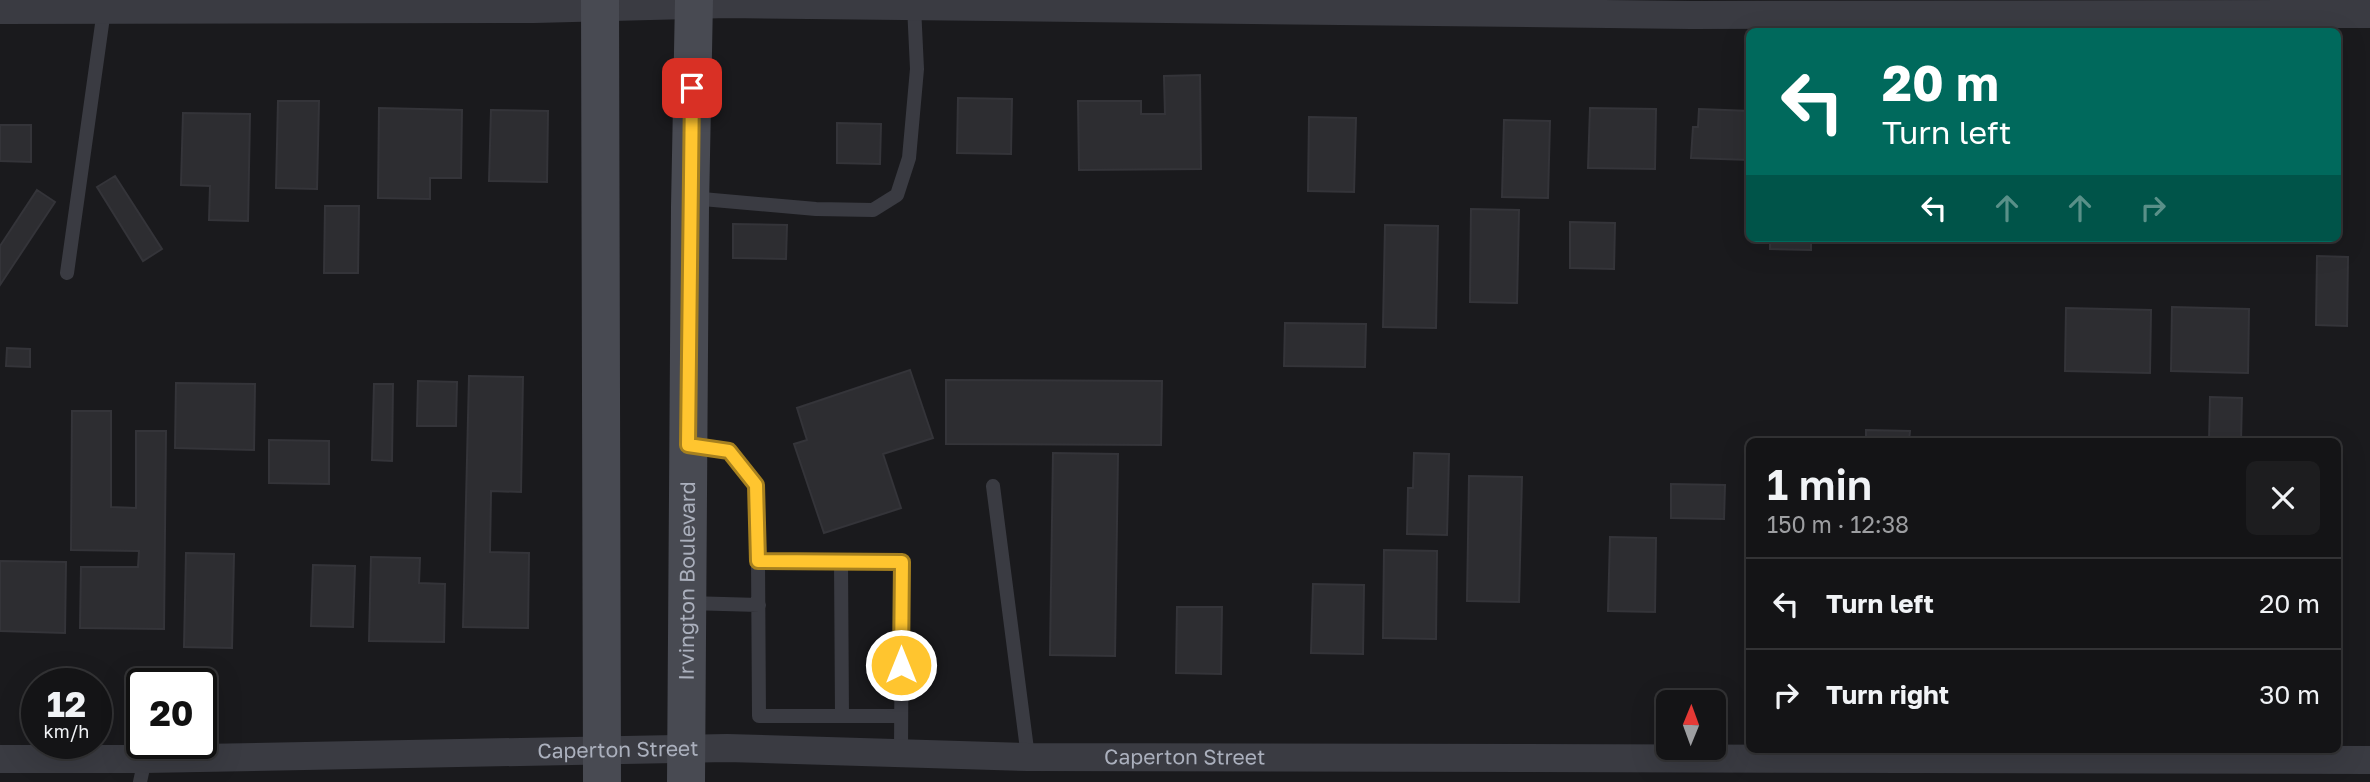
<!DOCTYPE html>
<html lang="en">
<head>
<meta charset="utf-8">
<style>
  :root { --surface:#141416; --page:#1d1d1f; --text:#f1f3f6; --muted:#9d9ea1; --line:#333335 }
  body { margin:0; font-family:"Golos Text",sans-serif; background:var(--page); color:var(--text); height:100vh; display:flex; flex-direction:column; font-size:26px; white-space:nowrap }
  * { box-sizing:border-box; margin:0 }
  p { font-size:23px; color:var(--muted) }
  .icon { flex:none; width:38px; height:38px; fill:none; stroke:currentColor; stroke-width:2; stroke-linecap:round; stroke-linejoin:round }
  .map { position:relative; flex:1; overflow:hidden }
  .side { position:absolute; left:1746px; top:438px; width:595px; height:315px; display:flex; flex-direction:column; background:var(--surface); border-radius:10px; box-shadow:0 7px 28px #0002,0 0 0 2px var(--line) }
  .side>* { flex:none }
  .top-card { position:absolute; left:1746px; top:28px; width:595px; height:214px; border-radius:10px; box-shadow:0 7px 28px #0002,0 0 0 2px var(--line); background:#00695c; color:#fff; overflow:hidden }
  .needle { width:46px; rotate:1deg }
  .buttons { position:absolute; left:1656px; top:690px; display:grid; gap:14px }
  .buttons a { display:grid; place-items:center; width:70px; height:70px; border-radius:10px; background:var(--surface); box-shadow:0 7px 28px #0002,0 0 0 2px var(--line); font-size:35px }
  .speed { position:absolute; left:21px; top:668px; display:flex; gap:14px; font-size:35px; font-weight:700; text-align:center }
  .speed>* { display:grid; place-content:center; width:91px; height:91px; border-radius:50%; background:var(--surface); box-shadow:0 7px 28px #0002,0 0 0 2px var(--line); line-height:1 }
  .speed small { font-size:18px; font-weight:400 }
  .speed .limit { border:4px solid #111; border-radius:10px; background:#fff; color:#111 }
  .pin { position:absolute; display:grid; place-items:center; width:60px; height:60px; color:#fff; margin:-30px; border-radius:14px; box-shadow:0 4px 10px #0006 }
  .me { position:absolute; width:77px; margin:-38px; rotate:0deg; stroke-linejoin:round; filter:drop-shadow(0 0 5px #0008) }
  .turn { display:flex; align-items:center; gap:24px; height:147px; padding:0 21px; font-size:32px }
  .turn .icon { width:91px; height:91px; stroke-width:2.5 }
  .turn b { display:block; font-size:49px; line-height:60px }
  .lanes { display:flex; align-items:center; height:66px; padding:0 21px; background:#0003; justify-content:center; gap:35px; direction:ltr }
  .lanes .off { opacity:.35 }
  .round { display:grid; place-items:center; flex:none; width:74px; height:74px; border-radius:10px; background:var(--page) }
  .overview { display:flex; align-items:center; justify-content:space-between; height:119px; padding:0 21px }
  h1 { font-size:42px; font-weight:600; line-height:52px }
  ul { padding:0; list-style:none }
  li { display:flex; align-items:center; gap:21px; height:91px; padding:0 21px; border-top:2px solid var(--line) }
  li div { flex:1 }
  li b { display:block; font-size:26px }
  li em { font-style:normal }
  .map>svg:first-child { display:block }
</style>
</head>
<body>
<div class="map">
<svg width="2370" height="782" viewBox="0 0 2370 782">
  <rect width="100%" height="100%" fill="#1a1a1d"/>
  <path fill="#2d2d31" stroke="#343439" stroke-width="2" d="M1200,75L1201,169L1079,170L1078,101H1141V114H1165L1164,76Z
    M958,98L1012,99L1011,154L957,153Z
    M278,101H319L317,189L276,188Z
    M379,108L462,110L461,178H430V199L378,198Z
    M1590,108L1656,109L1655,169L1588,168Z
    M1699,109L1750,111V160L1691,158L1693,127H1698Z
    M491,110L548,111L547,182L489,181Z
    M183,113L250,114L248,221L209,220L210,186L181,185Z
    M1309,117L1356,118L1354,192L1308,191Z
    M1504,120L1550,121L1548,198L1502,197Z
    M837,123L881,124L880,164L837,163Z
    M0,125H31V162L0,161Z
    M115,176L162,249L143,261L97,187Z
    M37,190L55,202L0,285V246Z
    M325,206H359L358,273H324Z
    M1471,209L1519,210L1517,303L1470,302Z
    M1570,222L1615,223L1614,269L1570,268Z
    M733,224L787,225L786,259L733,258Z
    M1385,225L1438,226L1436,328L1383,327Z
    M1770,238H1811V250L1770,249Z
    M2317,256L2348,257L2347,326L2316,325Z
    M2172,307L2249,309L2248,373L2171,371Z
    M2066,308L2151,310L2150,373L2065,371Z
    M1285,323L1366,324L1365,367L1284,366Z
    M7,348L30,349V367L6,366Z
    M910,370L933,438L883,454L901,508L824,533L794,444L807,440L797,408Z
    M469,376L523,377L521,492L491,491L490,552L529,553L528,628L463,627Z
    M946,380L1162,381L1161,445L946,444Z
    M418,381L457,382L456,426H417Z
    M176,383L255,384L254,450L175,448Z
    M374,384H393L392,461L372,460Z
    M2210,397L2242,398L2241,441H2209Z
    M72,411H111V507L136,508V431H166L164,629L80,628L81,567H138L139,551L71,550Z
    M1866,430L1910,431L1909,441H1866Z
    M269,440L329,441V484L269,483Z
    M1053,453L1118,454L1115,656L1050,655Z
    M1414,453L1449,454L1447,535L1407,534L1408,488H1413Z
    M1469,476L1522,477L1519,602L1467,601Z
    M1671,484L1725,485L1724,519L1671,518Z
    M1610,537L1656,538L1655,612L1608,611Z
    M1384,550L1437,551L1436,639L1383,638Z
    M186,553L234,554L232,648L184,647Z
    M371,557L420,558L419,583L445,584L444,642L369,641Z
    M0,561L66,562L65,633L0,631Z
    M313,565L355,566L353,627L311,626Z
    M1313,584L1364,585L1363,654L1311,653Z
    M1177,607H1222L1221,674L1176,673Z"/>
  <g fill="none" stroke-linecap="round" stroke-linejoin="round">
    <path stroke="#3a3b42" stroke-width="14" d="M691,198L816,209L873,210L897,195L909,158L917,69L914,6
      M67,273L104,10
      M690,446L729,451L756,485L758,561L902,562L901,753
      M993,486L1028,757
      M758,561L759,716H901
      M841,562L842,716
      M688,603L759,605
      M140,782L145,759"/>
    <g stroke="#3a3b42" stroke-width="28">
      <path d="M0,10L534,9L728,4L1691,15L2370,14"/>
      <path id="s1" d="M0,759H145L727,748L1028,757L2370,760"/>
    </g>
    <g stroke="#484a52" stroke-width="38">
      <path d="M600,0L602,782"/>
      <path id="s2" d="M686,782L690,207L694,0"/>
    </g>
  </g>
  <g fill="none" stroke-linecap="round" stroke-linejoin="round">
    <g stroke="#a6801f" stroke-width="18">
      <path id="route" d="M692,88L688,445L729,451L756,485L758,561L902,562L901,665"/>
    </g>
    <use href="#route" stroke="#ffc52f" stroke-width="12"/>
  </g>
  <g text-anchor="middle" stroke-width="7" stroke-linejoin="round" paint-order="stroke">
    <g font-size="21" fill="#abb0bd" stroke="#151518">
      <text dy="7" stroke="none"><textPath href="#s2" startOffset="201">Irvington Boulevard</textPath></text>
      <text dy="7" stroke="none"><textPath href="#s1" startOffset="618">Caperton Street</textPath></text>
      <text dy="7" stroke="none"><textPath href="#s1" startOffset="1185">Caperton Street</textPath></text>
    </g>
  </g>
</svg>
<div class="buttons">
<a><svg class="needle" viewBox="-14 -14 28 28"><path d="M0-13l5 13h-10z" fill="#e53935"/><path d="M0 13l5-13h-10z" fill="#9d9ea1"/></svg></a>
</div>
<div class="speed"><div>12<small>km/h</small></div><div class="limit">20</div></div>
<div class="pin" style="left:692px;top:88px;background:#d93025"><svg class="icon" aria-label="arrive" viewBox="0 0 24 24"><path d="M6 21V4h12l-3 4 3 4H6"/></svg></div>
<svg class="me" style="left:901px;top:665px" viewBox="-20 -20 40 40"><circle r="17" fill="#ffc52f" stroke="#fff" stroke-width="3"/><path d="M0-11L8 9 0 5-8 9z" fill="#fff"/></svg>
<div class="top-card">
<div class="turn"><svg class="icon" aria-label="left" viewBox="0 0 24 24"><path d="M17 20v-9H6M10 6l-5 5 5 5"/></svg><div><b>20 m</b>Turn left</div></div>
<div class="lanes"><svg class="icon" aria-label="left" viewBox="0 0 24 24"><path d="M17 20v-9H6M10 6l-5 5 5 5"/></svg><svg class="icon off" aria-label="ahead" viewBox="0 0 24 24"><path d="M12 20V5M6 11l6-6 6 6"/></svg><svg class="icon off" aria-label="ahead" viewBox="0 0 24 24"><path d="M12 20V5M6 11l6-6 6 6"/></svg><svg class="icon off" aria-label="right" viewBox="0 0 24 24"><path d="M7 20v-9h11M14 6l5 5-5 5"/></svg></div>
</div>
<section class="side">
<div class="overview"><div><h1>1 min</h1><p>150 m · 12:38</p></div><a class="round"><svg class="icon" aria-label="close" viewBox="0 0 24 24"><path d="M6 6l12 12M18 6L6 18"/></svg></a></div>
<ul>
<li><svg class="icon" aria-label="left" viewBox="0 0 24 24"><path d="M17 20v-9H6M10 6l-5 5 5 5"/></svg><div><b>Turn left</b></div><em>20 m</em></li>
<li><svg class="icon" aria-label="right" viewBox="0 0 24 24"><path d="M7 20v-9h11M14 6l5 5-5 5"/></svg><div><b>Turn right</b></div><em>30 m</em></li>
</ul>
</section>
</div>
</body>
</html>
